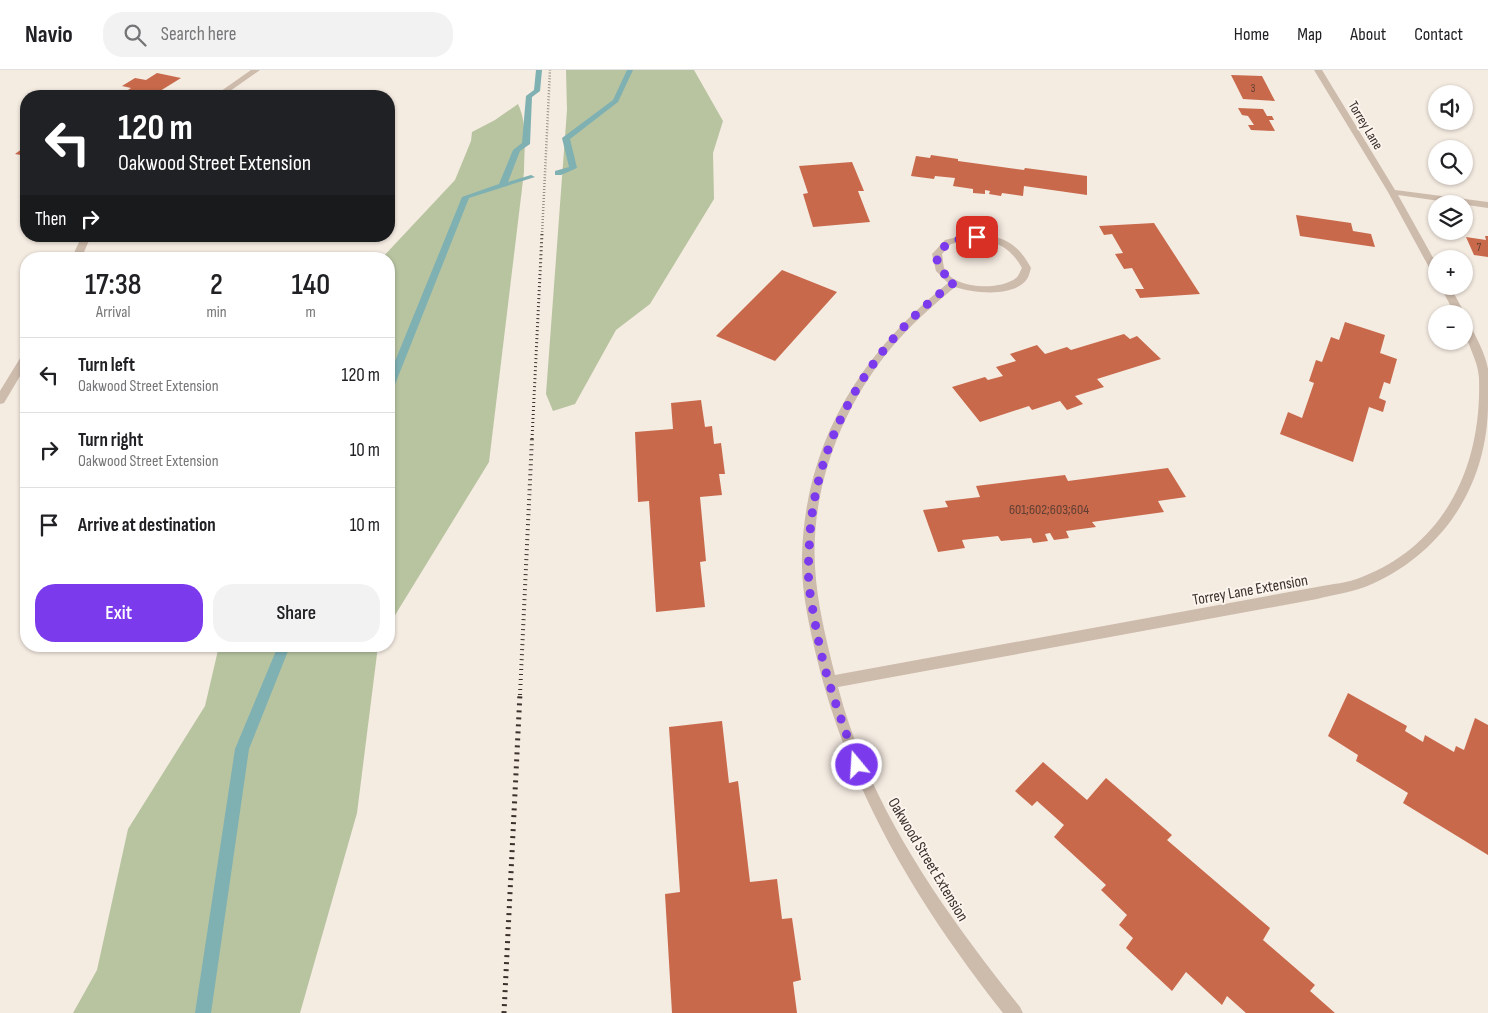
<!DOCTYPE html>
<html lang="en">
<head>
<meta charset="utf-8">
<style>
  :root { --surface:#fff; --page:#f2f2f2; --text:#202124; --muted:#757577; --line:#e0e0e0; --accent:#7c3aed }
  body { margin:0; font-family:"Sofia Sans Condensed",sans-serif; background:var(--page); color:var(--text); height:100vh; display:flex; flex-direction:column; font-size:19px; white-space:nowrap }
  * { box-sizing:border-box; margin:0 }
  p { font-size:16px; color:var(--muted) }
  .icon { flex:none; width:28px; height:28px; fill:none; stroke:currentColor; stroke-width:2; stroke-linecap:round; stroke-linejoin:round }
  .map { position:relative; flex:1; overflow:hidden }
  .side { position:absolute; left:20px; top:182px; width:375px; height:400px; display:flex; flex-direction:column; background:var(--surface); border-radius:20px; box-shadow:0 1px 4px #0004 }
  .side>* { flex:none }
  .hud { position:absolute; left:20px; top:20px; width:375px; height:152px; border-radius:20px; box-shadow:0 1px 4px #0004; background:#202124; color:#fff; overflow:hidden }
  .fabs { position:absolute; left:1428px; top:15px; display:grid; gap:10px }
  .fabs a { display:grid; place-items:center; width:45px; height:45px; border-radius:50%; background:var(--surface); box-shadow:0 1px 4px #0004; font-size:25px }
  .pin { position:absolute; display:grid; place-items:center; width:42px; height:42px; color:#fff; margin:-21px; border-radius:10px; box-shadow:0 2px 8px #0006 }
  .me { position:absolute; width:55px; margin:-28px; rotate:342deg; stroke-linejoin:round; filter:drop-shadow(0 0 4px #0008) }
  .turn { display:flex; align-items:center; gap:18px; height:105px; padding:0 15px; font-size:22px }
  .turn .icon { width:65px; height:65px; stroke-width:2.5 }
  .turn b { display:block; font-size:35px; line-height:42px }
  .then { display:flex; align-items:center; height:48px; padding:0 15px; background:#0003; gap:10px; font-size:19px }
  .eta { display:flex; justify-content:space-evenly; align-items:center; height:85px; text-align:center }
  .eta b { font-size:30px; font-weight:600; line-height:35px }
  .primary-button { display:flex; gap:10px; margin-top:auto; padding:10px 15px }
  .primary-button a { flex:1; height:58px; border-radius:20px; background:var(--accent); color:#fff; font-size:20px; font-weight:600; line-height:58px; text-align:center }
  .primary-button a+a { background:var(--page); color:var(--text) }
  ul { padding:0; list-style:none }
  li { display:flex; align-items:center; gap:15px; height:75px; padding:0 15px; border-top:1px solid var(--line) }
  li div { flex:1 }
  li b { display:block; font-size:19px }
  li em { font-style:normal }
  header { display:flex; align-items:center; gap:30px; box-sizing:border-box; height:70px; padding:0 25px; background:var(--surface); border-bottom:1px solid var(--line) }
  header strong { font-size:24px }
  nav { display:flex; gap:28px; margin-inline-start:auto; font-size:18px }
  .search { width:350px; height:45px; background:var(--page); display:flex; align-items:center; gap:12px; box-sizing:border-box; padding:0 18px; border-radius:20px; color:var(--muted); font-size:19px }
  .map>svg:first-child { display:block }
</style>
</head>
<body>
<header>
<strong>Navio</strong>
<div class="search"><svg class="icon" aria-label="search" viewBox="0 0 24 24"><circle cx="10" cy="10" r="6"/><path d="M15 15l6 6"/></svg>Search here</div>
<nav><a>Home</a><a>Map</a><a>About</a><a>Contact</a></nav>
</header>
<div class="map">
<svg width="1488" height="943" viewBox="0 0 1488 943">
  <rect width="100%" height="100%" fill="#f4ebe1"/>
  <path fill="#b8c4a0" d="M566,0H694L723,51L713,83L714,129L650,234L616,260L575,334L553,341L546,324L567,40Z
    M518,34C528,55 524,79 524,102L489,392L389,555V189H381L455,110L471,71L472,62L495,50Z
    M219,576H378L357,743L300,943H73L97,900L128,759L205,636Z"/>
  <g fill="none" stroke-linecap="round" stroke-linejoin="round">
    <path fill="#7fb0b2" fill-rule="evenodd" d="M536,0H542L540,21L532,27L530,74L520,81L508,112L531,105L535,107L469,128L394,317L389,320V306L462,127L499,114L513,80L522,73L526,26L534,20Z
      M627,0H633L618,32L570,69L577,98L561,105H555V101L569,97L562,68L613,30Z
      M278,576H290L249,679L211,943H195L235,679Z"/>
  </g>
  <path fill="#c8694b" d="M157,3L181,8L152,26L135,24L132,26H102L113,20L125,22L131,18L122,16L135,8L146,10Z
    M1231,5L1262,6L1275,31L1243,29Z
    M294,22L327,24L325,26H290Z
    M1238,38L1263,39L1267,46H1272L1274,50H1269L1275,61L1251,60L1248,55H1254L1248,46L1242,45Z
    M26,76V86L15,84Z
    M931,85L958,89V91L1024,100L1025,98L1087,106V125L1024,116L1023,126L1002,123L1001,126L989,124L990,121L985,120V124L973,123V119L953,116L955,108L935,106L934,109L911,106L916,86L930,88Z
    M852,92L864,121H858L870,152L813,157L803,124L808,123L799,96Z
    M1296,145L1351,153L1353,161L1371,164L1375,177L1300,166Z
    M1154,153L1200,224L1140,228L1135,219H1144L1132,198L1124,199L1115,184L1123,183L1112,164L1104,165L1099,156Z
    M1485,166H1488V187L1474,185L1466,167L1486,170Z
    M782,200L837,222L775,291L716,266Z
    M1345,252L1385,265L1380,283L1397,289L1390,314L1384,312L1379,328L1386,331L1383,342L1369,337L1353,392L1280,364L1288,342L1302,348L1314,313L1309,311L1316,290L1322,292L1331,267L1339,270Z
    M1124,264L1130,269L1137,266L1161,289L1097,309L1104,317L1075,326L1083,334L1067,340L1060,331L1032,340L1029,336L980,352L952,317L985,307L988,310L1003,306L996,297L1016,291L1010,284L1037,275L1045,284L1067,277L1071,280Z
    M701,330L705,357L712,356L714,374L721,373L725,404H719L722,425L700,427L706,491L700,492L705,537L656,542L649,431L638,432L635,362L673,359L671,333Z
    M1168,398L1186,427L1158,431L1164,442L1092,452L1096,457L1066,461L1069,468L1054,470L1050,463L1045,464L1048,471L1033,473L1031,468L1001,471L998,466L962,470L965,478L938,482L923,440L948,437L945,431L980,427L976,416L1065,405L1068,411Z
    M1348,623L1407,656L1405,661L1423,672L1425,665L1454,682L1456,676L1464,680L1475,648L1488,655V785L1403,733L1408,723L1356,691L1358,685L1328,666Z
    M722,651L729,713L738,711L750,812L777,809L782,849L792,848L801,910L793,912L797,943H672L665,824L680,822L669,657Z
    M1043,692L1087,730L1106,708L1172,765L1167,770L1270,858L1263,870L1315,915L1310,921L1335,943H1246L1227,926L1222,935L1186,902L1172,921L1126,878L1133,868L1119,855L1127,845L1101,820L1106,815L1054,767L1064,755L1037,731L1032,736L1015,721Z"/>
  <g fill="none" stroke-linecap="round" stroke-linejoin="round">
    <path fill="#cdbbac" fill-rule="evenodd" d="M251,0H260L223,26H214Z
      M1314,0H1322L1395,120L1488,132V138L1398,125L1436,193V204L1431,201L1388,122Z
      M969,164C1000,165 1016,170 1031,198C1030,201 1029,206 1027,209C1014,228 973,223 955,217C936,233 917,249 900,268C845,328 810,415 815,497C817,533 826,569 835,605L1317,517C1332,514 1348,513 1362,507C1446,474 1482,395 1479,308C1478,287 1464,273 1464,250L1469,253C1476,267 1485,283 1488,299C1488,310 1488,322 1488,333C1488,413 1445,481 1372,514C1355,522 1335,524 1317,529L838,617C869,737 944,842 1020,937L1023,943H1003C918,835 850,723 817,589C809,556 801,520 802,486C805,372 861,283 948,213L936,201L932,184L934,182L945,170ZM969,170C994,170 1009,175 1022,198C1020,201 1019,206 1016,208C1000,221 955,219 945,200C943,196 943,189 942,184L951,174Z
      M82,166H91L81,189H71Z
      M1440,216H1450L1465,244L1464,246V244H1455Z
      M22,285H26V296L4,333L0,334V321Z"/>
    <path stroke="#3b302b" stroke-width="2.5" stroke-dasharray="0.5 2.5" stroke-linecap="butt" d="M542,165L550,0"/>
    <path stroke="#3b302b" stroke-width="3" stroke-dasharray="1 3" stroke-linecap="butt" d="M532,369L542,163"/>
    <path stroke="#3b302b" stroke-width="4" stroke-dasharray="1 4" stroke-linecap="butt" d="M520,625L532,368"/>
    <path stroke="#3b302b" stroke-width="5" stroke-dasharray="2 5" stroke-linecap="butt" d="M504,943L520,623"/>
  </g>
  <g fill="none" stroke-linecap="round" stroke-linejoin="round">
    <path stroke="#7c3aed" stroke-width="9" stroke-dasharray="0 16.2" d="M857,695C848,667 837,640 829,612C820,584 815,553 810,523C807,504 809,483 810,463C818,362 874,271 955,212C918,189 945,167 977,167"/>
  </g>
  <g text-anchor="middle" stroke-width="4" stroke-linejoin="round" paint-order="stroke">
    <g font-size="11" fill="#5e3e33">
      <text x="1253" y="22">3</text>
      <text x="1479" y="181">7</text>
    </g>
    <g font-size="14" fill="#3b302b" stroke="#fbf5ee">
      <text transform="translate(1366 55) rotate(59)" y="5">Torrey Lane</text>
    </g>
    <g font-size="14" fill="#5e3e33">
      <text x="1049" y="444">601;602;603;604</text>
    </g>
    <g font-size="16" fill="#3b302b" stroke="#fbf5ee">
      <text transform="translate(1250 519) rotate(-10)" y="6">Torrey Lane Extension</text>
      <text transform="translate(929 789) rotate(59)" y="6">Oakwood Street Extension</text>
    </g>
  </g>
</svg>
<div class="fabs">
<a><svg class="icon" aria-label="sound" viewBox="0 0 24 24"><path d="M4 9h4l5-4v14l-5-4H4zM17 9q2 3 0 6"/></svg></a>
<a><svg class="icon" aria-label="search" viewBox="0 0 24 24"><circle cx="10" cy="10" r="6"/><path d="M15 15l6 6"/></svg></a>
<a><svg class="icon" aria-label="layers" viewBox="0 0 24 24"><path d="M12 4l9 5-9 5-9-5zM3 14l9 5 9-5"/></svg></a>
<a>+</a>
<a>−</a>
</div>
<div class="pin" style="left:977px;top:167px;background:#d93025"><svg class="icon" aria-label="arrive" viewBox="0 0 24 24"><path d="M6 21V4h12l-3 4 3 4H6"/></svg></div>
<svg class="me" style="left:857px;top:695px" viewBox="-20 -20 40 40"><circle r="17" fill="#7c3aed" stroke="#fff" stroke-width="3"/><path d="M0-11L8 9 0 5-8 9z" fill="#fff"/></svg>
<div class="hud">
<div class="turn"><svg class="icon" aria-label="left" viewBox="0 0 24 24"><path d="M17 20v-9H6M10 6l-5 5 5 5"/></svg><div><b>120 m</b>Oakwood Street Extension</div></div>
<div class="then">Then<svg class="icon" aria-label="right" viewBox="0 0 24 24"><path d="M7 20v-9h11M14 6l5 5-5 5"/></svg></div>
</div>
<section class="side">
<div class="eta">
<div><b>17:38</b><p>Arrival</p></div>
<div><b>2</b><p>min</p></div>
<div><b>140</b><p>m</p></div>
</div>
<ul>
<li><svg class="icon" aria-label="left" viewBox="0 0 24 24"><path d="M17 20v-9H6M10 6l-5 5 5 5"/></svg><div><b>Turn left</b><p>Oakwood Street Extension</p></div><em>120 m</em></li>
<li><svg class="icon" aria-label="right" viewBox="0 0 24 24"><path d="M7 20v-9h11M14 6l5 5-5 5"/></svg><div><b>Turn right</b><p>Oakwood Street Extension</p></div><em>10 m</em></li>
<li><svg class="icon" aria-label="arrive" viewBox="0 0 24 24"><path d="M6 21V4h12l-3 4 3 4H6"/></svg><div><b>Arrive at destination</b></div><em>10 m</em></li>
</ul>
<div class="primary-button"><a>Exit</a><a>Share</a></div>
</section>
</div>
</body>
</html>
